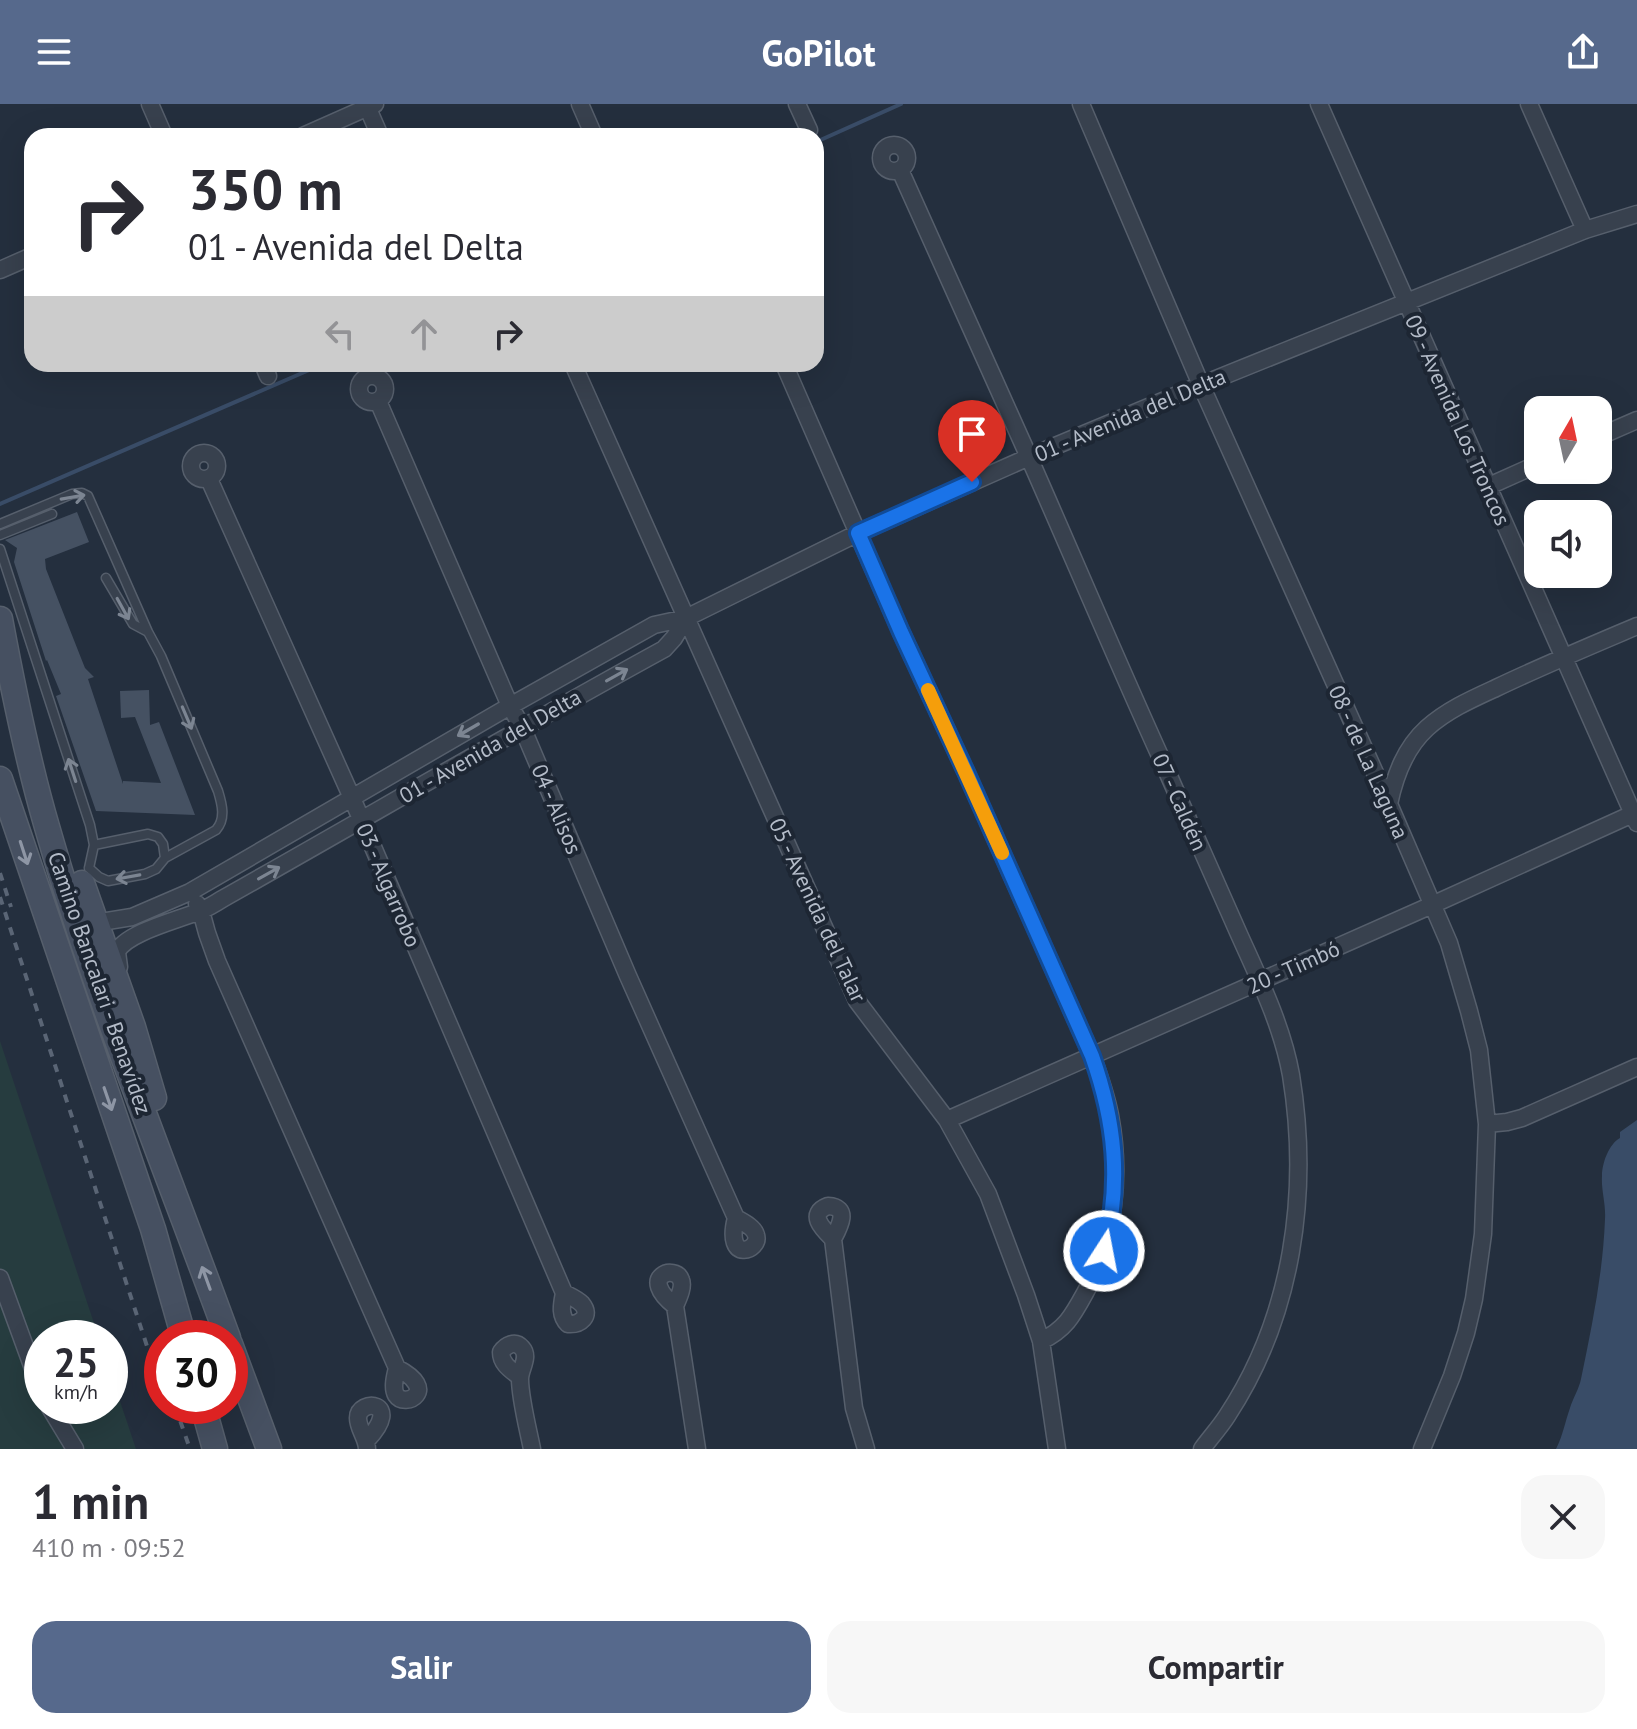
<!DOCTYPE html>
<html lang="es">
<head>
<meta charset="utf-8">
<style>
  :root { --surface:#fff; --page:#f7f7f7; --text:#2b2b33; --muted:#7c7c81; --accent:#56698c }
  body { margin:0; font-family:"PT Sans",sans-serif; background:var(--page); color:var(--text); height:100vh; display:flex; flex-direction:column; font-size:30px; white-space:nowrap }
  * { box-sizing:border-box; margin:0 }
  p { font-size:26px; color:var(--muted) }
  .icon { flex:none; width:44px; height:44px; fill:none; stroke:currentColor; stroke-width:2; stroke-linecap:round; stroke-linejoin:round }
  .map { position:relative; height:1345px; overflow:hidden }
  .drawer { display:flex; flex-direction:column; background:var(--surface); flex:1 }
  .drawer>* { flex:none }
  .hud { position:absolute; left:24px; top:24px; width:800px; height:244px; border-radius:24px; box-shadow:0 8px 32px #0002; background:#fff; color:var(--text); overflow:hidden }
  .needle { width:52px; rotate:9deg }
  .tools { position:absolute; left:1524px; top:292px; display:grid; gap:16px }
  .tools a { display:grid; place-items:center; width:88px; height:88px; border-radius:16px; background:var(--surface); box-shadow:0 8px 32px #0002; font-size:40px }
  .speed { position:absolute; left:24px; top:1216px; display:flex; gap:16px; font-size:40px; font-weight:700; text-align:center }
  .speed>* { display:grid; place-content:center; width:104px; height:104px; border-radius:50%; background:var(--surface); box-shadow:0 8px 32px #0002; line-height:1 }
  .speed small { font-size:20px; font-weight:400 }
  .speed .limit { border:12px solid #d22; background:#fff; color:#111 }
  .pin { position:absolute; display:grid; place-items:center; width:68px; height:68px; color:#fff; margin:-82px -34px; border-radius:50% 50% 50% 0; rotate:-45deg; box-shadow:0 0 8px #0007 }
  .pin .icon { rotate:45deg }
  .me { position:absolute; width:88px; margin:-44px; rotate:11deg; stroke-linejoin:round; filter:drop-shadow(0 0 6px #0008) }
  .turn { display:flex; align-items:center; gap:28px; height:168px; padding:0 32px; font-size:36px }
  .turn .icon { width:104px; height:104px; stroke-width:2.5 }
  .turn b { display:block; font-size:56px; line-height:68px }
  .lanes { display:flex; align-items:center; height:76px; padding:0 32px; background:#0003; justify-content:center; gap:40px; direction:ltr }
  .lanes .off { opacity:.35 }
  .round { display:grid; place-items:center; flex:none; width:84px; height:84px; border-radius:24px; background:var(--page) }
  .summary { display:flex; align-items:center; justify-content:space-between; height:136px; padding:0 32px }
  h1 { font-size:48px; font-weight:700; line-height:60px }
  .primary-button { display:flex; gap:16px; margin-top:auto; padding:16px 32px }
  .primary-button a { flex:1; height:92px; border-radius:24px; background:var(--accent); color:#fff; font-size:32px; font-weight:700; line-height:92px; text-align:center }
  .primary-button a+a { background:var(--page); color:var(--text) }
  header { display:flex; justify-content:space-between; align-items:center; height:104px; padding:0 32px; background:var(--accent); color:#fff; font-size:36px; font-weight:700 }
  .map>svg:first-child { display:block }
</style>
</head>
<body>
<header><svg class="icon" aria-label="menu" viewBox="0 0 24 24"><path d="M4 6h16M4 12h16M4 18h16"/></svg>GoPilot<svg class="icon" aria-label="share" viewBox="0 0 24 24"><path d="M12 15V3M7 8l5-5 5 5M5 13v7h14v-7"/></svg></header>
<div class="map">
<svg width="1637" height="1345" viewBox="0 0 1637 1345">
  <rect width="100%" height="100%" fill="#242f3e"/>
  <path fill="#263c3f" d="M0,937L99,1234H42V1302H110V1267L136,1345H0Z"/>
  <path fill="#394c67" d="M1637,1016V1345H1556C1563,1331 1565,1318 1570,1304C1573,1294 1579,1285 1581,1275C1592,1222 1603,1169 1605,1115C1606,1100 1601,1086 1602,1072C1602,1059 1609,1040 1620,1034V1028Z"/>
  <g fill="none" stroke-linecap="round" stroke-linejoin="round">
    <path stroke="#394c67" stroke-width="4" d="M816,38L901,0
      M0,400L323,260"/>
  </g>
  <path fill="#455162" d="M77,408L89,438L45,455L46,465L81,554L85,564L94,573L88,575L123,680V677L161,679L135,613L121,614L120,587L149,586L150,621L159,618L195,711L96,707L56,592L61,590L47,556L46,557L14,458L17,444L5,436Z"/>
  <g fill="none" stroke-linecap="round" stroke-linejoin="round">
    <g stroke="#565f6c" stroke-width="11">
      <path id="lane" d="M0,420L72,390L82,389L88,392L148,528L161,552L218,687C222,700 226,715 216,726L165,754L156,765L145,770L108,777L99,773L89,764
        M0,431L52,410
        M0,445L90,721L94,741L89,764
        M106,474L133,520L148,528
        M94,741L148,730L158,733L163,740L165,754"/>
    </g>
    <g stroke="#565f6c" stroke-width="19">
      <path id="street" d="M150,0L164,32
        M366,0L380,32
        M580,0L594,32
        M797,0L809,26
        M1081,0L1201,281L1389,700L1449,839L1469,907L1479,946L1487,1020L1483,1130L1474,1195L1466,1229L1452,1272L1422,1345
        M1319,0L1637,719
        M1529,0L1585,126
        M303,32L375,0
        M881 54a13 13 0 1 1 26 0a13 13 0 1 1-26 0Z
        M900,66C942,161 986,256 1028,351C1074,455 1118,560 1165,663C1189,718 1214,773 1238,828C1259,875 1282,921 1291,971C1310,1088 1293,1212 1227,1312C1220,1323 1210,1334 1202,1345
        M0,166L32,152
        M263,260L268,272
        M573,260L857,897L947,1016L988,1090L1026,1191L1041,1237L1057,1345
        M784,260L901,528L966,668L1092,952C1099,971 1106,991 1110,1011C1121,1070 1115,1136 1085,1189C1073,1211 1065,1226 1041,1237
        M359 285a13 13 0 1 1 26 0a13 13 0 1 1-26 0Z
        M378,297L510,602L522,623L628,872L736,1114
        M1598,333L1637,316
        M191 362a13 13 0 1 1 26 0a13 13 0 1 1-26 0Z
        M209,375L352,694L564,1189
        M1489,382L1538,360
        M1389,700C1395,671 1405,644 1427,624C1447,606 1472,595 1496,584C1542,562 1590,542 1637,522
        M197,800L201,807L207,829L217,857L397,1264
        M95,819L132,813L190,788L510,602L654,521L686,514L858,429L1029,353L1201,281L1585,126L1637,110
        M119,863L117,848C125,829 178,816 197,808C207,805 215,799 224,794C371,711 516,626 664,545L674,534L686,514
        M947,1016L1432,801L1637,708
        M1487,1020L1507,1018L1522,1014L1637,963
        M828,1102C850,1103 840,1122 833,1135C823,1125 807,1110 828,1102Z
        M736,1114C743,1118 754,1123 756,1131C761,1147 724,1160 736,1114Z
        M833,1135L854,1304L866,1345
        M0,1174L42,1289
        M564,1189C570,1192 577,1195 582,1200C592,1212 580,1221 568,1220C559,1211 562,1200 564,1189Z
        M675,1202C637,1172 676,1160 681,1176C684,1183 678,1195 675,1202L697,1345
        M397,1264C440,1286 405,1305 396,1291C392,1284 395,1272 397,1264Z
        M520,1273C511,1266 501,1260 501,1248C506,1241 515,1236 522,1244C530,1253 520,1265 520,1275C520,1294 528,1325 532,1345
        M49,1302L75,1345
        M367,1336C404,1297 358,1294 358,1314C358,1325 367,1334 367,1345"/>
    </g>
    <g stroke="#565f6c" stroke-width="27">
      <path id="secondary" d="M0,515C13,585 27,655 47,723C97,897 166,1064 228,1234
        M0,675L153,1125L184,1234
        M82,779L133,923L154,994
        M230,1240L269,1345
        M203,1302L215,1345"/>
    </g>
    <use href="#lane" stroke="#38414e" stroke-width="8"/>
    <use href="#street" stroke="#38414e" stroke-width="16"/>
    <use href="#secondary" stroke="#465061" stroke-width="24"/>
    <path stroke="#5a6575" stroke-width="4" stroke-dasharray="8 8" stroke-linecap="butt" d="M0,769L11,803
      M0,793L162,1288
      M175,1302L190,1345"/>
  </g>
  <defs><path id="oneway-shaft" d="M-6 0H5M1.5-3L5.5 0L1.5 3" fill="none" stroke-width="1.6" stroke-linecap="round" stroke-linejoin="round" transform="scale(2)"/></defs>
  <g stroke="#7c8592">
    <use href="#oneway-shaft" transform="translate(73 393) rotate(-10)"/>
    <use href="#oneway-shaft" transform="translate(123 505) rotate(61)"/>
    <use href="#oneway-shaft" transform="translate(617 571) rotate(-29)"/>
    <use href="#oneway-shaft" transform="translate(187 614) rotate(67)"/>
    <use href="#oneway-shaft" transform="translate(468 626) rotate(150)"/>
    <use href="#oneway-shaft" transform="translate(72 666) rotate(-108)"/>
    <use href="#oneway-shaft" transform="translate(269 769) rotate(-29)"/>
    <use href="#oneway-shaft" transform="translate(128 773) rotate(170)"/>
  </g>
  <g stroke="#8e96a5">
    <use href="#oneway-shaft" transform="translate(24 749) rotate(72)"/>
    <use href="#oneway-shaft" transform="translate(108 995) rotate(71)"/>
    <use href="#oneway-shaft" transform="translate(206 1174) rotate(-110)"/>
  </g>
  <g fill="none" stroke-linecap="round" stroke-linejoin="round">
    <g stroke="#114b97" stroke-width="20">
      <path id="route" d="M972,378L858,429L901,528L966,668L1092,952C1115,1017 1122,1079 1104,1147"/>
    </g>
    <use href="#route" stroke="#1a73e8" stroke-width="14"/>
    <path stroke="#f59e0b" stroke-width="14" d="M928,586L1002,749"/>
  </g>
  <g text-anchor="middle" stroke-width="8" stroke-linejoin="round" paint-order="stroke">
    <g font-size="22" fill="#b4bcc9" stroke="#1d2633">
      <text transform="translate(1130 311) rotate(-23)" y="8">01 - Avenida del Delta</text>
      <text transform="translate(1458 316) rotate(66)" y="8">09 - Avenida Los Troncos</text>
      <text transform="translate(490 642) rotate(-30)" y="8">01 - Avenida del Delta</text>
      <text transform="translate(1369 658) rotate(66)" y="8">08 - de La Laguna</text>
      <text transform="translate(1180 698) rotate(66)" y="8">07 - Caldén</text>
      <text transform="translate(557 705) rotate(67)" y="8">04 - Alisos</text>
      <text transform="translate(389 781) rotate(67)" y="8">03 - Algarrobo</text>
      <text transform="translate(818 806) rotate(65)" y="8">05 - Avenida del Talar</text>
      <text transform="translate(1293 863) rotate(-24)" y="8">20 - Timbó</text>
      <text transform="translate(100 879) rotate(71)" y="8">Camino Bancalari - Benavídez</text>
    </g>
  </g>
</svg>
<div class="tools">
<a><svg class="needle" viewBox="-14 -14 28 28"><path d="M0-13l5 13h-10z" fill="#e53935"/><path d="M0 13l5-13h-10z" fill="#7c7c81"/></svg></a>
<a><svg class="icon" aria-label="sound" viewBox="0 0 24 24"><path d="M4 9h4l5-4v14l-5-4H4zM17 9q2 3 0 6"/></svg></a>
</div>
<div class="speed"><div>25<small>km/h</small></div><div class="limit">30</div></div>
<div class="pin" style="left:972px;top:378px;background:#d93025"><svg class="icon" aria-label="arrive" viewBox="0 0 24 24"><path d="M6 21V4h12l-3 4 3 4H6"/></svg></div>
<svg class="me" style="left:1104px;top:1147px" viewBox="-20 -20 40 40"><circle r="17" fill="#1a73e8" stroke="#fff" stroke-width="3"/><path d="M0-11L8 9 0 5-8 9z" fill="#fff"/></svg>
<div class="hud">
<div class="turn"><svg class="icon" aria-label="right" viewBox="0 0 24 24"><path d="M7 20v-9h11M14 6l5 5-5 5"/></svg><div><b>350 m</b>01 - Avenida del Delta</div></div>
<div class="lanes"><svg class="icon off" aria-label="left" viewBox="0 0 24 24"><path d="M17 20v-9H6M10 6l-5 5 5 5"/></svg><svg class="icon off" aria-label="ahead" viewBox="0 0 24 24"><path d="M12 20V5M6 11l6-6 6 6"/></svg><svg class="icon" aria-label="right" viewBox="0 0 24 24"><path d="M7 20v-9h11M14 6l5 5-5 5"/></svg></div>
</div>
</div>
<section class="drawer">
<div class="summary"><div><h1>1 min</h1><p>410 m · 09:52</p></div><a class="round"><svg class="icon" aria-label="close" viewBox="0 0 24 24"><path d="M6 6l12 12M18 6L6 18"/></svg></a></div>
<div class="primary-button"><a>Salir</a><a>Compartir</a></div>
</section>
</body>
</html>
